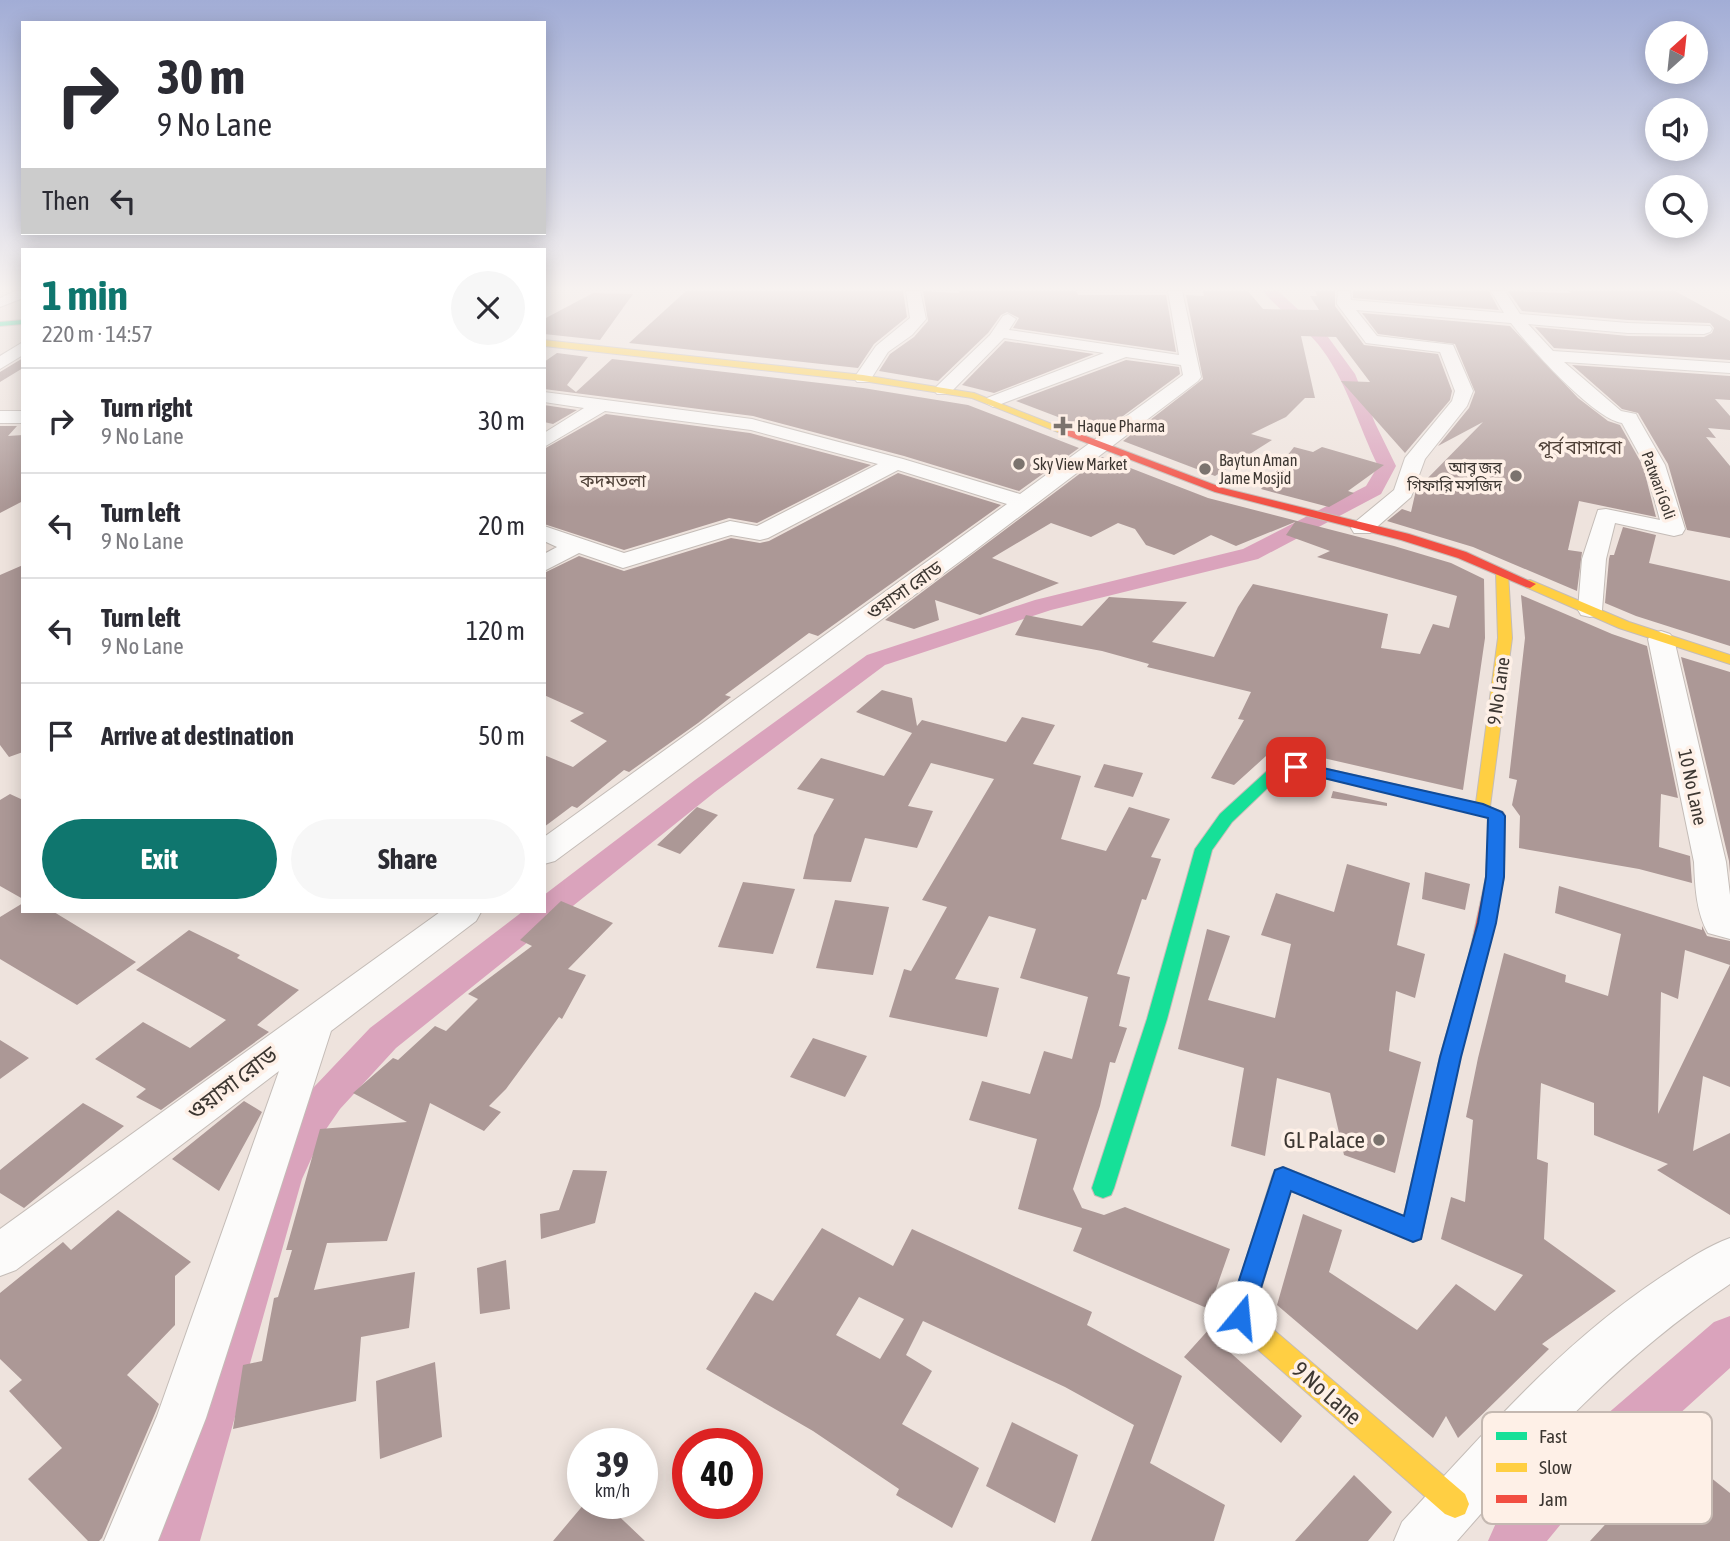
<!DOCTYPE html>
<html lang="en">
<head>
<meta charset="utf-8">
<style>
  :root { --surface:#fff; --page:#f7f7f7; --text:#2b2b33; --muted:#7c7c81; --line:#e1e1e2; --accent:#0f766e }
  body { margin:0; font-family:"Asap Condensed","Noto Sans Bengali",sans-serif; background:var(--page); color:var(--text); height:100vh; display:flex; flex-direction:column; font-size:26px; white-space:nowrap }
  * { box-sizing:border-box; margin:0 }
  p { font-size:23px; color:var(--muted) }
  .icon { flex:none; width:38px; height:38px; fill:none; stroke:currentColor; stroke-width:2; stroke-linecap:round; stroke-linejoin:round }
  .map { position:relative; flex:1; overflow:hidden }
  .side { position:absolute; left:21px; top:248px; width:525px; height:665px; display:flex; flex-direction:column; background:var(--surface); border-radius:0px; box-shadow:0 4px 18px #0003 }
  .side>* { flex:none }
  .banner { position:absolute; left:21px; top:21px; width:525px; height:214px; border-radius:0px; box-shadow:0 4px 18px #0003; background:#fff; color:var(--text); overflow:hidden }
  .needle { width:46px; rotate:27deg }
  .fabs { position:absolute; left:1645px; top:21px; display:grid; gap:14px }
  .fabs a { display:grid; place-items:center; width:63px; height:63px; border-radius:50%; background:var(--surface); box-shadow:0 4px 18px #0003; font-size:35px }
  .speed { position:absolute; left:567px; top:1428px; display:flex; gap:14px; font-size:35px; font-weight:700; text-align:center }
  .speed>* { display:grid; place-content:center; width:91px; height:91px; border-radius:50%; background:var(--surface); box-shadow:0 4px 18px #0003; line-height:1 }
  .speed small { font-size:18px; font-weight:400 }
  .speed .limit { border:10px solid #d22; background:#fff; color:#111 }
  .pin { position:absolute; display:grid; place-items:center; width:60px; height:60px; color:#fff; margin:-30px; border-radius:14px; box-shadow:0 4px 10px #0006 }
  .me { position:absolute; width:77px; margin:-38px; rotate:17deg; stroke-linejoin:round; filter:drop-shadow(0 0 5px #0008) }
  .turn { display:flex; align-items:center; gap:24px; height:147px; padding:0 21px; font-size:32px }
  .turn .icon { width:91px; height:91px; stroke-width:2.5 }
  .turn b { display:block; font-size:49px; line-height:60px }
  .then { display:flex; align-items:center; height:66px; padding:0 21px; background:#0003; gap:14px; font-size:26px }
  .round { display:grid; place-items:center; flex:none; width:74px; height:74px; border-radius:37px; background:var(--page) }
  .summary { display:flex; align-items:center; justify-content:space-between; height:119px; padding:0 21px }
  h1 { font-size:42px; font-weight:700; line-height:52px; color:var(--accent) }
  .action { display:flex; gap:14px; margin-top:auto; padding:14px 21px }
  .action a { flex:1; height:80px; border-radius:42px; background:var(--accent); color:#fff; font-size:28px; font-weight:700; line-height:80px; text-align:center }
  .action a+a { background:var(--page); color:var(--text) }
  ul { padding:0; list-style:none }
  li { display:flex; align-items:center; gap:21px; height:105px; padding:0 21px; border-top:2px solid var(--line) }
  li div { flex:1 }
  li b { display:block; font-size:26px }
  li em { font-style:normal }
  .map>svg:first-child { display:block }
</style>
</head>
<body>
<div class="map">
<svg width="1730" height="1541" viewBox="0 0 1730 1541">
  <rect width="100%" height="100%" fill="#eee3dd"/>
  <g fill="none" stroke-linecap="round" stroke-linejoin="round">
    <path fill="#daa3bc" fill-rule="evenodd" d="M1263,291H1278L1328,337L1355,374L1375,423L1396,466L1381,494L1258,559L1051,610L885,665L715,792L396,1048L340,1109L322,1135L302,1179L200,1541H148L262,1179L293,1113L314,1087L370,1028L522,912H544V895L695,780L867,655L1035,600L1243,549L1366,486L1378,466C1359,427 1345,377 1318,344C1302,325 1279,311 1263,291Z
      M1730,1316V1368L1570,1513L1547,1541H1488L1496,1523L1534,1477L1714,1322Z"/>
  </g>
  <path fill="#ac9896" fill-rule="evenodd" d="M686,291H903L907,317L874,344L858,368L629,343Z
    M923,291L959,293L960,291H1076L1078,295H1166L1176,352L1013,328L1019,318L1007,312L1001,315L988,333L938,381L879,371L890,354L914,337L928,321Z
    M1203,291H1248L1263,309L1319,310L1310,296H1317L1315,291H1335V306L1364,345L1438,354L1452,391L1450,400L1405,453L1341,381L1370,382L1336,337L1301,336L1315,398H1305L1286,417L1251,434L1272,440L1215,476L1123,441L1203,379L1186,295L1204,296Z
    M1353,291H1489L1499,310L1353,298Z
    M1508,291L1571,293L1568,291H1675L1730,321V360L1554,348L1535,327L1628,336L1704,337L1712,333L1714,328L1710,323L1628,320L1522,311Z
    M593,293L633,294L600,340L544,334V319Z
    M1362,313L1510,326L1578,398L1608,421L1620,425L1643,466L1656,517L1579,501L1568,550L1582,552L1577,591L1473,547L1387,521L1402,509L1411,512L1416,490L1483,422L1438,446L1469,408L1475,392L1455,344L1378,334Z
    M1005,341L1094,354L994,393L962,385Z
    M557,353L588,357L567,385L576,392L612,359L863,388L968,405L1079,448L1019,491L904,456L753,416L544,389V362Z
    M23,358V368L0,382V372Z
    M1126,360L1179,367L1180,374L1100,433L1016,401Z
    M1572,365L1730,376V400L1715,399L1730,416V430L1708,428L1716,438L1706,437L1730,466V538L1687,530L1668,464L1638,413L1622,409Z
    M544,405L577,410L553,424L544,422Z
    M606,414L750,433L871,465L757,523L729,518L624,550L544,524V449Z
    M0,426H17L8,436L23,435V501L0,513Z
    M1294,447L1313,452L1322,447L1384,465L1348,491L1354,493L1329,507L1261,489Z
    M1102,457L1208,498L1394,546L1451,563L1484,579L1485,638L1463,790L1297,752L1266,756L1234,785L1211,778L1244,720L1238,719L1251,692L1147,667L1149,664L1102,651L1015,635L1026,615L1082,626L1109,597L1187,602L1152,642L1214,657L1238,607L1253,584L1388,614L1381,648L1420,654L1433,624L1449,628L1457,596L1317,557L1330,551L1286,535L1295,522L1236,546L1211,535L1174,555L1146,545L1135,529L1118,523L1091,537L1051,523L992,558L1059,583L980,615L935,600L939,620L914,629L885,620Z
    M898,473L1001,505L818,636L809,633L725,695L731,697L698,723L629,772L624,770L577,808L572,806L544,827V755L573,767L607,741L570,721L584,713L544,695V573L579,556L624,571L731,538L760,543L769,541Z
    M1623,527L1656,535L1649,563L1730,581V646L1636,616L1605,603L1609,559L1610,555H1614Z
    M23,565V752L9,757L0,745V575Z
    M1521,595L1612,634L1647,646L1678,798L1661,794L1659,847L1690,856L1692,883L1639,869L1519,848L1520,816L1512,805L1517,780L1509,778L1525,638Z
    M1681,657L1730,672V873L1729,861Z
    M882,690L912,698L917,726L922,720L1006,742L1022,717L1055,725L1033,764L1081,776L1061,839L1106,851L1129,807L1170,819L1151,857L1161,859L1146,900L1142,899L1117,974L1130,977L1119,1026L1127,1028L1115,1063L1110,1062L1100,1106L1073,1189L1082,1208L1104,1215L1125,1207L1230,1249L1209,1309L1073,1251L1082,1228L1018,1209L1037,1139L969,1120L982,1081L1030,1094L1044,1051L1072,1059L1088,997L1020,978L1036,929L989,916L955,979L999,988L987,1037L889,1017L904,969L911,971L947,907L922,900L994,779L931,763L908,806L933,811L917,848L865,838L851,882L803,879L814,835L834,799L797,789L821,758L884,776L912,733L856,712Z
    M1104,764L1143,773L1133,797L1094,787Z
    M1333,791L1387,803V806L1331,798Z
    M10,794L23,800V899L0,886V800Z
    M697,807L718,815L680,854L657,845Z
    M1347,864L1410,883L1397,945L1425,954L1415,998L1396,991L1389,1051L1421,1062L1395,1173L1344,1155L1330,1093L1277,1078L1265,1156L1231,1146L1244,1068L1178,1049L1207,929L1230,936L1208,1000L1275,1018L1291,944L1261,935L1276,893L1334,912Z
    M1425,872L1470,884L1465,910L1422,899Z
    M743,882L795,889L773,954L718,947Z
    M1559,886L1702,930V926L1707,936L1730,941V1087L1703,1076L1693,1151L1730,1133V1215L1657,1170L1668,1164L1594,1135V1103L1541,1083L1537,1159L1548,1163L1544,1239L1616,1291L1542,1344L1549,1349L1458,1438L1446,1416L1433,1438L1277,1305L1303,1214L1342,1230L1329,1272L1417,1330L1456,1284L1495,1311L1523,1275L1441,1239L1451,1197L1465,1202L1473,1120L1466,1117L1478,1058L1504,953L1566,975L1565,982L1608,996L1621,934L1555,913ZM1685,950L1730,965L1658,1114L1661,992L1678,999Z
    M835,900L889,907L873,975L816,968Z
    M561,901L613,923L568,969L586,975L562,1019L559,1017L506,1089L489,1106L501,1112L484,1131L430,1103L387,1241L327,1243L314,1290L415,1272L409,1328L361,1337L356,1401L233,1429L243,1365L262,1361L274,1298L278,1297L292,1250H286L320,1129L407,1122L353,1093L393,1058L398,1060L435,1026L446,1031L478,999L468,994L532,946L520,940Z
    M23,903V912H54L136,962L77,1005L0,959V917Z
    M189,930L240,955L237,958L299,990L257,1025L269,1032L161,1110L136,1097L146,1089L95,1059L143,1022L190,1048L226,1020L136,970Z
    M813,1038L867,1056L845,1097L790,1077Z
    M0,1040L29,1058L0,1079Z
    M244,1101L262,1112L219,1191L172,1159Z
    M83,1103L124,1126L24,1208L0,1193V1170Z
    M573,1170L607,1171L595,1223L541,1239L540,1214L559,1210Z
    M118,1210L191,1262L175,1276V1325L127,1375L159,1404L102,1538L99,1541H88L28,1479L62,1448L9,1391L22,1380L0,1359V1293L63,1242L71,1250Z
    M822,1228L893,1266L912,1229L1092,1312L1087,1325L1182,1376L1150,1463L1225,1505L1214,1541H1091L1134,1425L1065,1387L923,1321L906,1355L932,1371L902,1424L979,1468L952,1528L896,1495L899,1489L813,1431L706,1369L755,1292L773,1301ZM859,1297L904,1319L880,1359L836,1335Z
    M506,1260L510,1309L480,1314L477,1268Z
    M1211,1327L1216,1340L1302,1416L1281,1443L1184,1357Z
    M435,1362L442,1437L380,1459L376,1381Z
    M1012,1422L1078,1455L1055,1523L986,1486Z
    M1675,1449L1730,1493V1541H1590Z
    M1354,1475L1392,1512L1368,1541H1295Z
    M585,1503H605L645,1541H553Z"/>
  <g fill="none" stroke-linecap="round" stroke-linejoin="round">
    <g stroke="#c4bcb7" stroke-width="2">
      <path id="street" d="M15,291H23V298L0,307V298Z
        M906,291H920L926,319L912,335L888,352L869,382H857L854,378L876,346L910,318Z
        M1168,291H1182L1201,377L1198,381L974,551L555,861L544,864V837L1007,504L898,470L768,538L760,540L731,535L623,568L579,553L544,571V554L557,547L544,541V526L624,553L730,521L757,526L878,464L751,430L605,411L544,447V433L584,408L544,402V392L752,419L903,459L1020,494L1183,375L1181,365L1126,357L993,407L984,402L987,398L1104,353L1004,338L949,394H937L934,390L937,386L990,335L1003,316L1008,314L1016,319L1009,330L1179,355Z
        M1338,291H1350L1351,300L1504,313L1491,291H1505L1520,314L1628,323L1710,326L1712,329L1710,332L1704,334L1628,333L1528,324L1553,351L1730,363V373L1564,362L1621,411L1636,414L1638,418L1665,465L1685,529L1682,534L1674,536L1615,523L1606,559L1602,610L1599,615L1590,617L1581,615L1578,610L1582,559L1598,510L1606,509L1660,520L1645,465L1622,423C1594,419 1529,347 1511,323L1356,310L1377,336L1453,345L1473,391L1467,406L1425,459L1411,497L1370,533H1354L1351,528L1354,523L1394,490L1405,458L1452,401L1455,391L1440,352L1366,343L1337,304Z
        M23,342V355L0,369V356Z
        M0,411H23V423H0Z
        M1661,631L1670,634L1674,639L1726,862L1730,895V939L1708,933C1696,912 1695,886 1694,862L1648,639L1652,634Z
        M440,912H481L476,921L331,1031L206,1418L158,1541H104L157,1416L279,1071L16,1270L0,1276V1229Z
        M1730,1238V1284C1620,1357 1543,1443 1457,1541H1394L1402,1522C1482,1435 1561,1343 1661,1277C1683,1263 1705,1247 1730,1238Z"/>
    </g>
    <g stroke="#c4bcb7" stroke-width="2">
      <path id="fast" d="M23,320V324L0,326V322Z
        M1293,763L1320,768L1322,771L1314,776L1293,773L1279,777L1232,822L1212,850L1167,1019L1114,1188L1111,1195L1103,1198L1095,1195L1092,1188L1147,1019L1195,849L1220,814L1267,771Z
        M1478,949L1485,951L1487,956L1460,1057L1421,1239L1413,1242L1299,1194L1296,1187L1299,1180L1307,1177L1404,1216L1440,1057L1469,956L1471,951Z"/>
    </g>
    <g stroke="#c4bcb7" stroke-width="2">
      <path id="slow" d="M544,340L863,375L974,393L1067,430L1058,432L972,398L863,381L544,346Z
        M1502,569L1508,573L1512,638L1489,814L1483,815L1308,774L1306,771L1314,766L1476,803L1498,638L1496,573Z
        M1530,580L1629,622L1730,655V664L1619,628L1526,587V581Z
        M1283,1167L1315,1180L1318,1187L1315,1194L1307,1197L1290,1191L1254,1313L1465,1494L1469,1504L1465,1514L1455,1518L1445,1514L1231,1326L1228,1317L1272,1177L1275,1170Z"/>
    </g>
    <g stroke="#c4bcb7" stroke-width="2">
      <path id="jam" d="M1062,427L1223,488L1409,534L1466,552L1536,584L1530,588L1526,587L1458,558L1401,540L1215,492L1058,432V428Z
        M1483,805L1503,812L1505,816L1504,877L1487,956L1485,961L1478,963L1471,961L1469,956L1486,877L1489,819L1475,810Z"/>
    </g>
    <use href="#street" fill="#fcfbfa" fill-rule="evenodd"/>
    <use href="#fast" fill="#16e098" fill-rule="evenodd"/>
    <use href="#slow" fill="#ffcf43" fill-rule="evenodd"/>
    <use href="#jam" fill="#f24e42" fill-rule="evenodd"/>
  </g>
  <linearGradient id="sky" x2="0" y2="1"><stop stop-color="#a2add6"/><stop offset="0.57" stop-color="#f7f2f0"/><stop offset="1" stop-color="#f7f2f0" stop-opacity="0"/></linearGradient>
  <rect width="1730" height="507" fill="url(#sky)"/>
  <path fill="#1a73e8" stroke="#114b97" stroke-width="2" d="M1296,762L1483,804L1502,812L1505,816L1504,877L1496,923L1461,1057L1421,1239L1413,1242L1291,1191L1252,1317L1249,1326L1240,1330L1231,1326L1227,1317L1275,1170L1283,1167L1404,1216L1440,1057L1478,923L1486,877L1488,818L1291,770L1288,767Z"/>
  <g fill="#7b736e" stroke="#fef0e7" stroke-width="2.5">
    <path d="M1059.5 415.5h7v7h7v7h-7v7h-7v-7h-7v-7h7z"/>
    <circle cx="1019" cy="464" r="7"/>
    <circle cx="1205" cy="469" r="7"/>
    <circle cx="1516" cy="476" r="7"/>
    <circle cx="1379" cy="1140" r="7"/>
  </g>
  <g text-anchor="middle" stroke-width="7" stroke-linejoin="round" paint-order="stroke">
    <g font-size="16" fill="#3d3732" stroke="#fef0e7" text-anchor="start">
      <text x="1077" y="432">Haque Pharma</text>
      <text x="1219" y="466">Baytun Aman<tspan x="1219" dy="18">Jame Mosjid</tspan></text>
      <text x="1033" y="470">Sky View Market</text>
      <text x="1502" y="473" text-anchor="end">আবু জর<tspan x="1502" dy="18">গিফারি মসজিদ</tspan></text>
    </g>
    <g font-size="16" fill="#3d3732" stroke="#fef0e7">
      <text transform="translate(1659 485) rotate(70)" y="6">Patwari Goli</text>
    </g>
    <g font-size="18" fill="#504239" stroke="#fef0e7">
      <text x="613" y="487">কদমতলা</text>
    </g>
    <g font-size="19" fill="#504239" stroke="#fef0e7">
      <text x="1580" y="454">পূর্ব বাসাবো</text>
    </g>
    <g font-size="19" fill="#3d3732" stroke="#fef0e7">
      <text transform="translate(904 590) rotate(-35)" y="7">ওয়াসা রোড</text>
      <text transform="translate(1498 691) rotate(-82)" y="7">9 No Lane</text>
      <text transform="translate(1693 787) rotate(78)" y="7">10 No Lane</text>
    </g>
    <g font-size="23" fill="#3d3732" stroke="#fef0e7">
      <text transform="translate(232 1083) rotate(-37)" y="8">ওয়াসা রোড</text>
      <text transform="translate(1327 1393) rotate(41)" y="8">9 No Lane</text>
    </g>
    <g font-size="23" fill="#3d3732" stroke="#fef0e7" text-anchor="end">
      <text x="1365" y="1148">GL Palace</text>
    </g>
  </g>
  <rect x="1482" y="1412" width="230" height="112" rx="10" fill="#fef0e7" stroke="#c4b8b1" stroke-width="2"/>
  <rect x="1496" y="1432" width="31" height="8" fill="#16e098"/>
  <rect x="1496" y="1463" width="31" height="9" fill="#ffcf43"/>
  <rect x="1496" y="1495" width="31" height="8" fill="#f24e42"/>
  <g font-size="19" fill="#3d3732">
    <text x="1539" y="1443">Fast</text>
    <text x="1539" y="1474">Slow</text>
    <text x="1539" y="1506">Jam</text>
  </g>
</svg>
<div class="fabs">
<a><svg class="needle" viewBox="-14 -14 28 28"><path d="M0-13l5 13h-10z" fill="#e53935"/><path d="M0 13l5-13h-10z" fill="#7c7c81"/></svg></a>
<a><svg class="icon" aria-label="sound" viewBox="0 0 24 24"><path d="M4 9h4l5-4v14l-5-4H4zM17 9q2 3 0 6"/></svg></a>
<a><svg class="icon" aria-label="search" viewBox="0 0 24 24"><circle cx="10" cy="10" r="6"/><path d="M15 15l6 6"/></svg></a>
</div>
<div class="speed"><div>39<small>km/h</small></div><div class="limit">40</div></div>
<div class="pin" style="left:1296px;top:767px;background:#d93025"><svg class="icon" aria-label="arrive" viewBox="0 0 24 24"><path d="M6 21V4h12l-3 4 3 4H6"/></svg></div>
<svg class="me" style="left:1240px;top:1317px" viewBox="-20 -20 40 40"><circle r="19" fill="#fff"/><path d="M0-13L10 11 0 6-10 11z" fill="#1a73e8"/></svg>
<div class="banner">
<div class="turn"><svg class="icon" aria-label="right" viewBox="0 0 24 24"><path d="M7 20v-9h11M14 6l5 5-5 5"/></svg><div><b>30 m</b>9 No Lane</div></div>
<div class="then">Then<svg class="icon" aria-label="left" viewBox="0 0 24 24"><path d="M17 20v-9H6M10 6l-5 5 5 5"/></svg></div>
</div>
<section class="side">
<div class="summary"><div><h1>1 min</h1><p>220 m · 14:57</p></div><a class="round"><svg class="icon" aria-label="close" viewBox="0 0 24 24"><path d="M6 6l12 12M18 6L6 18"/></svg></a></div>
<ul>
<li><svg class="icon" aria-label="right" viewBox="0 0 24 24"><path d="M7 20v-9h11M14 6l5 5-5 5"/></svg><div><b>Turn right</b><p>9 No Lane</p></div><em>30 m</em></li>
<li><svg class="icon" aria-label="left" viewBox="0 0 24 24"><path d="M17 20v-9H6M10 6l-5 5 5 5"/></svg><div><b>Turn left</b><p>9 No Lane</p></div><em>20 m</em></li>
<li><svg class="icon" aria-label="left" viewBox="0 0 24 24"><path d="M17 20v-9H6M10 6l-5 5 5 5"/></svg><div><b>Turn left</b><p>9 No Lane</p></div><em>120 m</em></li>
<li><svg class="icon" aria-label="arrive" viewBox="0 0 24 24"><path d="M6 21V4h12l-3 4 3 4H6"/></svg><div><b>Arrive at destination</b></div><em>50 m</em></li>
</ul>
<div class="action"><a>Exit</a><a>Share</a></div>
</section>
</div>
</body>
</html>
